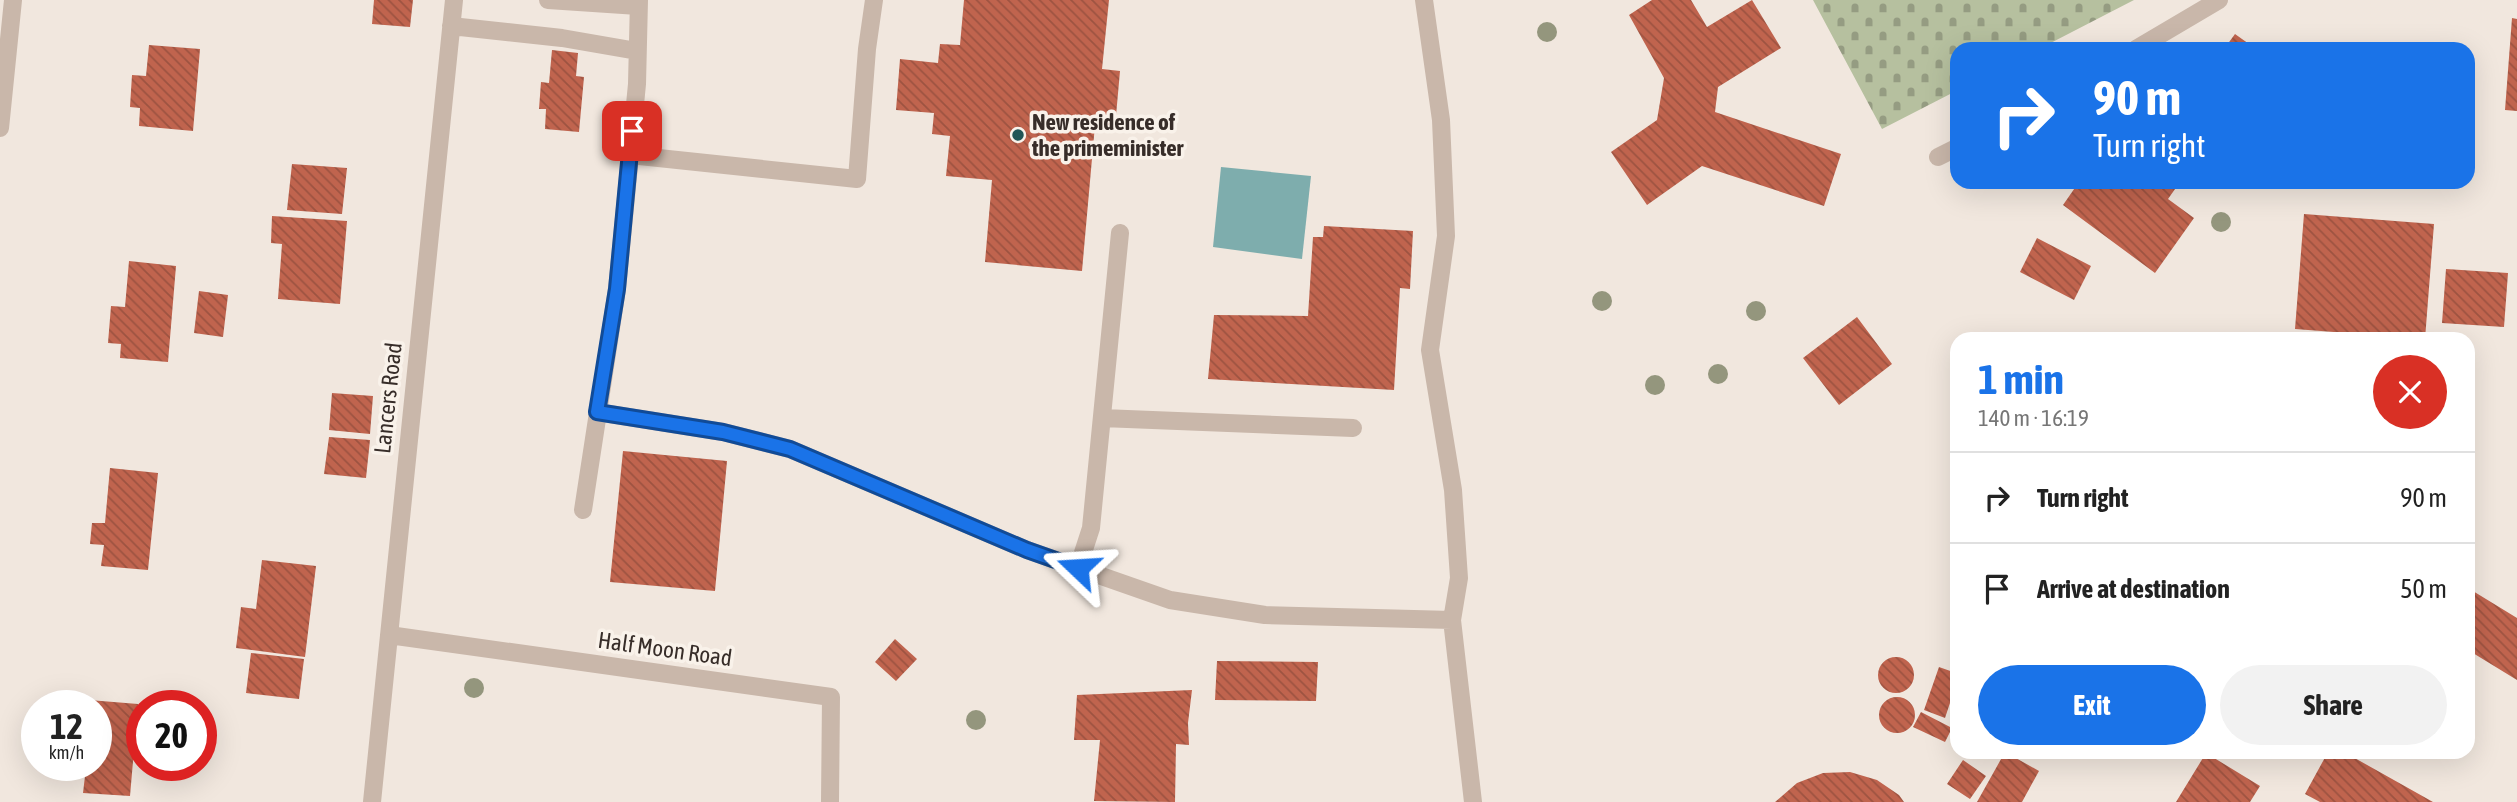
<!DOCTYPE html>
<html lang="en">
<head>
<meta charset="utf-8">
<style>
  :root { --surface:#fff; --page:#f2f2f2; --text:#222; --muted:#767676; --line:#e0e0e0; --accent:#1a73e8 }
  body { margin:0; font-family:"Asap Condensed",sans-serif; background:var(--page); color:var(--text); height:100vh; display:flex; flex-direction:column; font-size:26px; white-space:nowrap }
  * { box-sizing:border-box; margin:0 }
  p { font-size:23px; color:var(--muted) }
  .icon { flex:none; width:38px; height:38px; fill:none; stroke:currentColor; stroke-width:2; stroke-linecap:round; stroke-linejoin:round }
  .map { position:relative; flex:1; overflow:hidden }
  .sheet { position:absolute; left:1950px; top:332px; width:525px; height:427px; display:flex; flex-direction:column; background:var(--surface); border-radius:21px; box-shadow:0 7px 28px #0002 }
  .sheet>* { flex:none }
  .guide { position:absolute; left:1950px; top:42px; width:525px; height:147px; border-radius:21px; box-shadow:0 7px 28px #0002; background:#1a73e8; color:#fff; overflow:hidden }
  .speed { position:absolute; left:21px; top:690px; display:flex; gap:14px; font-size:35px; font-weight:700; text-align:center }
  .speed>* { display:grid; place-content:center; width:91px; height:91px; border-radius:50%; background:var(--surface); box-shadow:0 7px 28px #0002; line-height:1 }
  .speed small { font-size:18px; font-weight:400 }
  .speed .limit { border:10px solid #d22; background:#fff; color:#111 }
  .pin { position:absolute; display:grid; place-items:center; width:60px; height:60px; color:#fff; margin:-30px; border-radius:14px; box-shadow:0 4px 10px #0006 }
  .me { position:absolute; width:77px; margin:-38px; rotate:290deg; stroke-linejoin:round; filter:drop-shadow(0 0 5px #0008) }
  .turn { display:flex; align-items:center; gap:24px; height:147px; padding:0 28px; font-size:32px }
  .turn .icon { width:91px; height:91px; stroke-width:2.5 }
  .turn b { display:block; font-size:49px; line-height:60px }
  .round { display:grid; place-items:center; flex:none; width:74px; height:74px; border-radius:37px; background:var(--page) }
  .headline { display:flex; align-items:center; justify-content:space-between; height:119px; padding:0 28px }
  h1 { font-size:42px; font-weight:700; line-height:52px; color:var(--accent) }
  .cta { display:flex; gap:14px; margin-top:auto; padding:14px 28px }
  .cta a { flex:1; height:80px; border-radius:42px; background:var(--accent); color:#fff; font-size:28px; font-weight:700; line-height:80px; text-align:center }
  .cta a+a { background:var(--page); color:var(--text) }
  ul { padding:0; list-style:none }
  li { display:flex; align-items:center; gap:21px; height:91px; padding:0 28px; border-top:2px solid var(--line) }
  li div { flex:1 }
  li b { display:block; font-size:26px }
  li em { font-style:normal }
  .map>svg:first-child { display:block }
</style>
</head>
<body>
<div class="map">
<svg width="2517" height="802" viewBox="0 0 2517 802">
  <defs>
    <pattern id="cemetery-stones" width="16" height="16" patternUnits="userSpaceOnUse" patternTransform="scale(1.75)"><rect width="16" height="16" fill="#b6c09f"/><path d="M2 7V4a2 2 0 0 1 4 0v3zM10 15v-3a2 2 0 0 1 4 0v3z" fill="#959c82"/></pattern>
    <pattern id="building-back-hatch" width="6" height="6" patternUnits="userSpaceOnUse" patternTransform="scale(1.75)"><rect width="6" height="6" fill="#c0644e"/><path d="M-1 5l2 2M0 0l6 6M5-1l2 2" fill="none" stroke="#9d5341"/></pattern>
  </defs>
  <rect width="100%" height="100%" fill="#f1e7de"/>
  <path fill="url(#cemetery-stones)" d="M1813,0H2134L2039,49H1956V91L1882,129Z"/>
  <path fill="#7eadad" d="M1221,167L1311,176L1302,259L1213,247Z"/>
  <path fill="url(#building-back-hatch)" d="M374,0H413L410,27L372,24Z
    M964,0H1109L1102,69L1120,71L1115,127L1095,125L1082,271L985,262L992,180L946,176L950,136L932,134L934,113L896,110L900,59L938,63L940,44L960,45Z
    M1652,0H1691L1707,27L1752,0L1781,48L1718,87L1715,112L1841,154L1824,206L1702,166L1647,205L1611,152L1657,120L1664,78L1629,15Z
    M2512,18L2517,19V111L2505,110Z
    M2235,34L2256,49H2224Z
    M149,45L200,49L193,131L139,126L140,108L130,107L132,75L146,76Z
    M552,50L578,53L576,76L584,77L579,132L545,129L546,109H539L541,82L549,83Z
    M292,164L347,168L342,214L287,210Z
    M2079,182H2180L2168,199L2194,218L2155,273L2063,205Z
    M2304,214L2434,224L2425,339L2295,329Z
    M272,216L347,221L340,304L278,299L282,244L271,243Z
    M1324,226L1413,231L1410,289L1400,288L1394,390L1208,379L1214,315L1308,316L1313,237H1323Z
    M2037,238L2091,266L2074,300L2020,272Z
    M129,261L176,266L168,362L120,358L121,344L108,343L111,306L125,307Z
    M2446,269L2508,273L2504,327L2442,323Z
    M199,291L228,295L223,337L194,333Z
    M1857,317L1892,364L1839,405L1803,358Z
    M332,393L373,396L370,434L329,430Z
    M329,437L370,440L366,478L324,474Z
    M623,451L727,461L715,591L610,582Z
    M110,468L158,473L148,570L101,566L104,545L90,544L92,523H105Z
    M262,560L316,566L305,657L236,648L241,607L256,609Z
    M2468,588L2517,618V680L2468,650Z
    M895,639L917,659L896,681L875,662Z
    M251,653L304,659L299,699L246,693Z
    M1878 675a18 18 0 1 1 36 0a18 18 0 1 1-36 0Z
    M1217,661L1318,662L1316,701L1215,700Z
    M1939,667L1956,673V685L1945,718L1924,710Z
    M1192,690L1188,723L1189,745L1176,744L1175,802L1094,801L1100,740H1074L1077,695Z
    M1879 715a18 18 0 1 1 36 0a18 18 0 1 1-36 0Z
    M89,700L138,704L130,796L83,793L85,776H70L71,765H96V705H89Z
    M1921,712L1952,728L1945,742L1913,727Z
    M2005,752L2039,771L2022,802H1977Z
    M2328,752H2344L2433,802H2320L2305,794Z
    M2206,753L2260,786L2250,802H2176Z
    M1963,760L1986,776L1970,799L1947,784Z
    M1850,772L1877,780L1899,795L1904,802H1775L1797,783L1823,773Z"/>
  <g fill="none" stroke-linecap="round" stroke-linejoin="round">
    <path stroke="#c9b7aa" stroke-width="18" d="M548,0L638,6
      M1424,0L1441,120L1446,236L1430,350L1453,490L1459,578L1452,620L1473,802
      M451,26L562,38L637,51
      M2136,49L2219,0
      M0,128L13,0
      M630,155L857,179L867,49L874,0
      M1938,157L1956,148
      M597,412L723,432L790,449L1027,550L1170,600L1265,615L1452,620
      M1102,418L1353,428
      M583,510L617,289L637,84L639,0
      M1078,568L1091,528L1120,233
      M389,635L831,697L830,802
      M372,802L454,0"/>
  </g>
  <g fill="#94967d">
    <circle cx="1547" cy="32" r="10"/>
    <circle cx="2221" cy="222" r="10"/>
    <circle cx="1602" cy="301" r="10"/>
    <circle cx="1756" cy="311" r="10"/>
    <circle cx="1718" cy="374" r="10"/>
    <circle cx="1655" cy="385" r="10"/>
    <circle cx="474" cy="688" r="10"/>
    <circle cx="976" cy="720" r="10"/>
  </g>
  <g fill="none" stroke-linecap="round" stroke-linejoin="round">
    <g stroke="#114b97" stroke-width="18">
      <path id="route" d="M632,131L617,289L597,412L723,432L790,449L1027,550L1078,568"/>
    </g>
    <use href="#route" stroke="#1a73e8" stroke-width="12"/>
  </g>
  <circle fill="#215556" stroke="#f9f2ea" stroke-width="2.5" cx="1018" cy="135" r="7"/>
  <g text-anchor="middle" stroke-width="7" stroke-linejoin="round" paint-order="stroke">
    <g font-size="23" font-weight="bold" fill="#372d29" stroke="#f9f2ea" text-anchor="start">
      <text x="1032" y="130">New residence of<tspan x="1032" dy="26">the primeminister</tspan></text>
    </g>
    <g font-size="23" fill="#372d29" stroke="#f9f2ea">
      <text transform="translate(388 398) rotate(-84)" y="8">Lancers Road</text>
      <text transform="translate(665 649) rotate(8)" y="8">Half Moon Road</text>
    </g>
  </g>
</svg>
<div class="speed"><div>12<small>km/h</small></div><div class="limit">20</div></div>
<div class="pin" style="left:632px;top:131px;background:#d93025"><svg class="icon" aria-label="arrive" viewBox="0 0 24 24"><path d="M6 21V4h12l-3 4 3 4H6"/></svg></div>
<svg class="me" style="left:1078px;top:568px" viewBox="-20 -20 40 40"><path d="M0-17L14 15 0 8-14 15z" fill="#1a73e8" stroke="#fff" stroke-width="4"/></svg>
<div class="guide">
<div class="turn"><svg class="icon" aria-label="right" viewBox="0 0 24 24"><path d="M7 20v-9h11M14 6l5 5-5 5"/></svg><div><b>90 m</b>Turn right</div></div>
</div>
<section class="sheet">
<div class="headline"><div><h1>1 min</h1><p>140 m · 16:19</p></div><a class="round" style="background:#d93025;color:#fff"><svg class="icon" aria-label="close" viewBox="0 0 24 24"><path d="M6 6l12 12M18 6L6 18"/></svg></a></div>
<ul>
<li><svg class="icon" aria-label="right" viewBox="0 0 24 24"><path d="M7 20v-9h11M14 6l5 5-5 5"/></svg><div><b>Turn right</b></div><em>90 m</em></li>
<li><svg class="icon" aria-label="arrive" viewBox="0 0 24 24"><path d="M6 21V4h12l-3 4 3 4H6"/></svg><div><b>Arrive at destination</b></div><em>50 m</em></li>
</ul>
<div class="cta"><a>Exit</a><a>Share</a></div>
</section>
</div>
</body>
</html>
